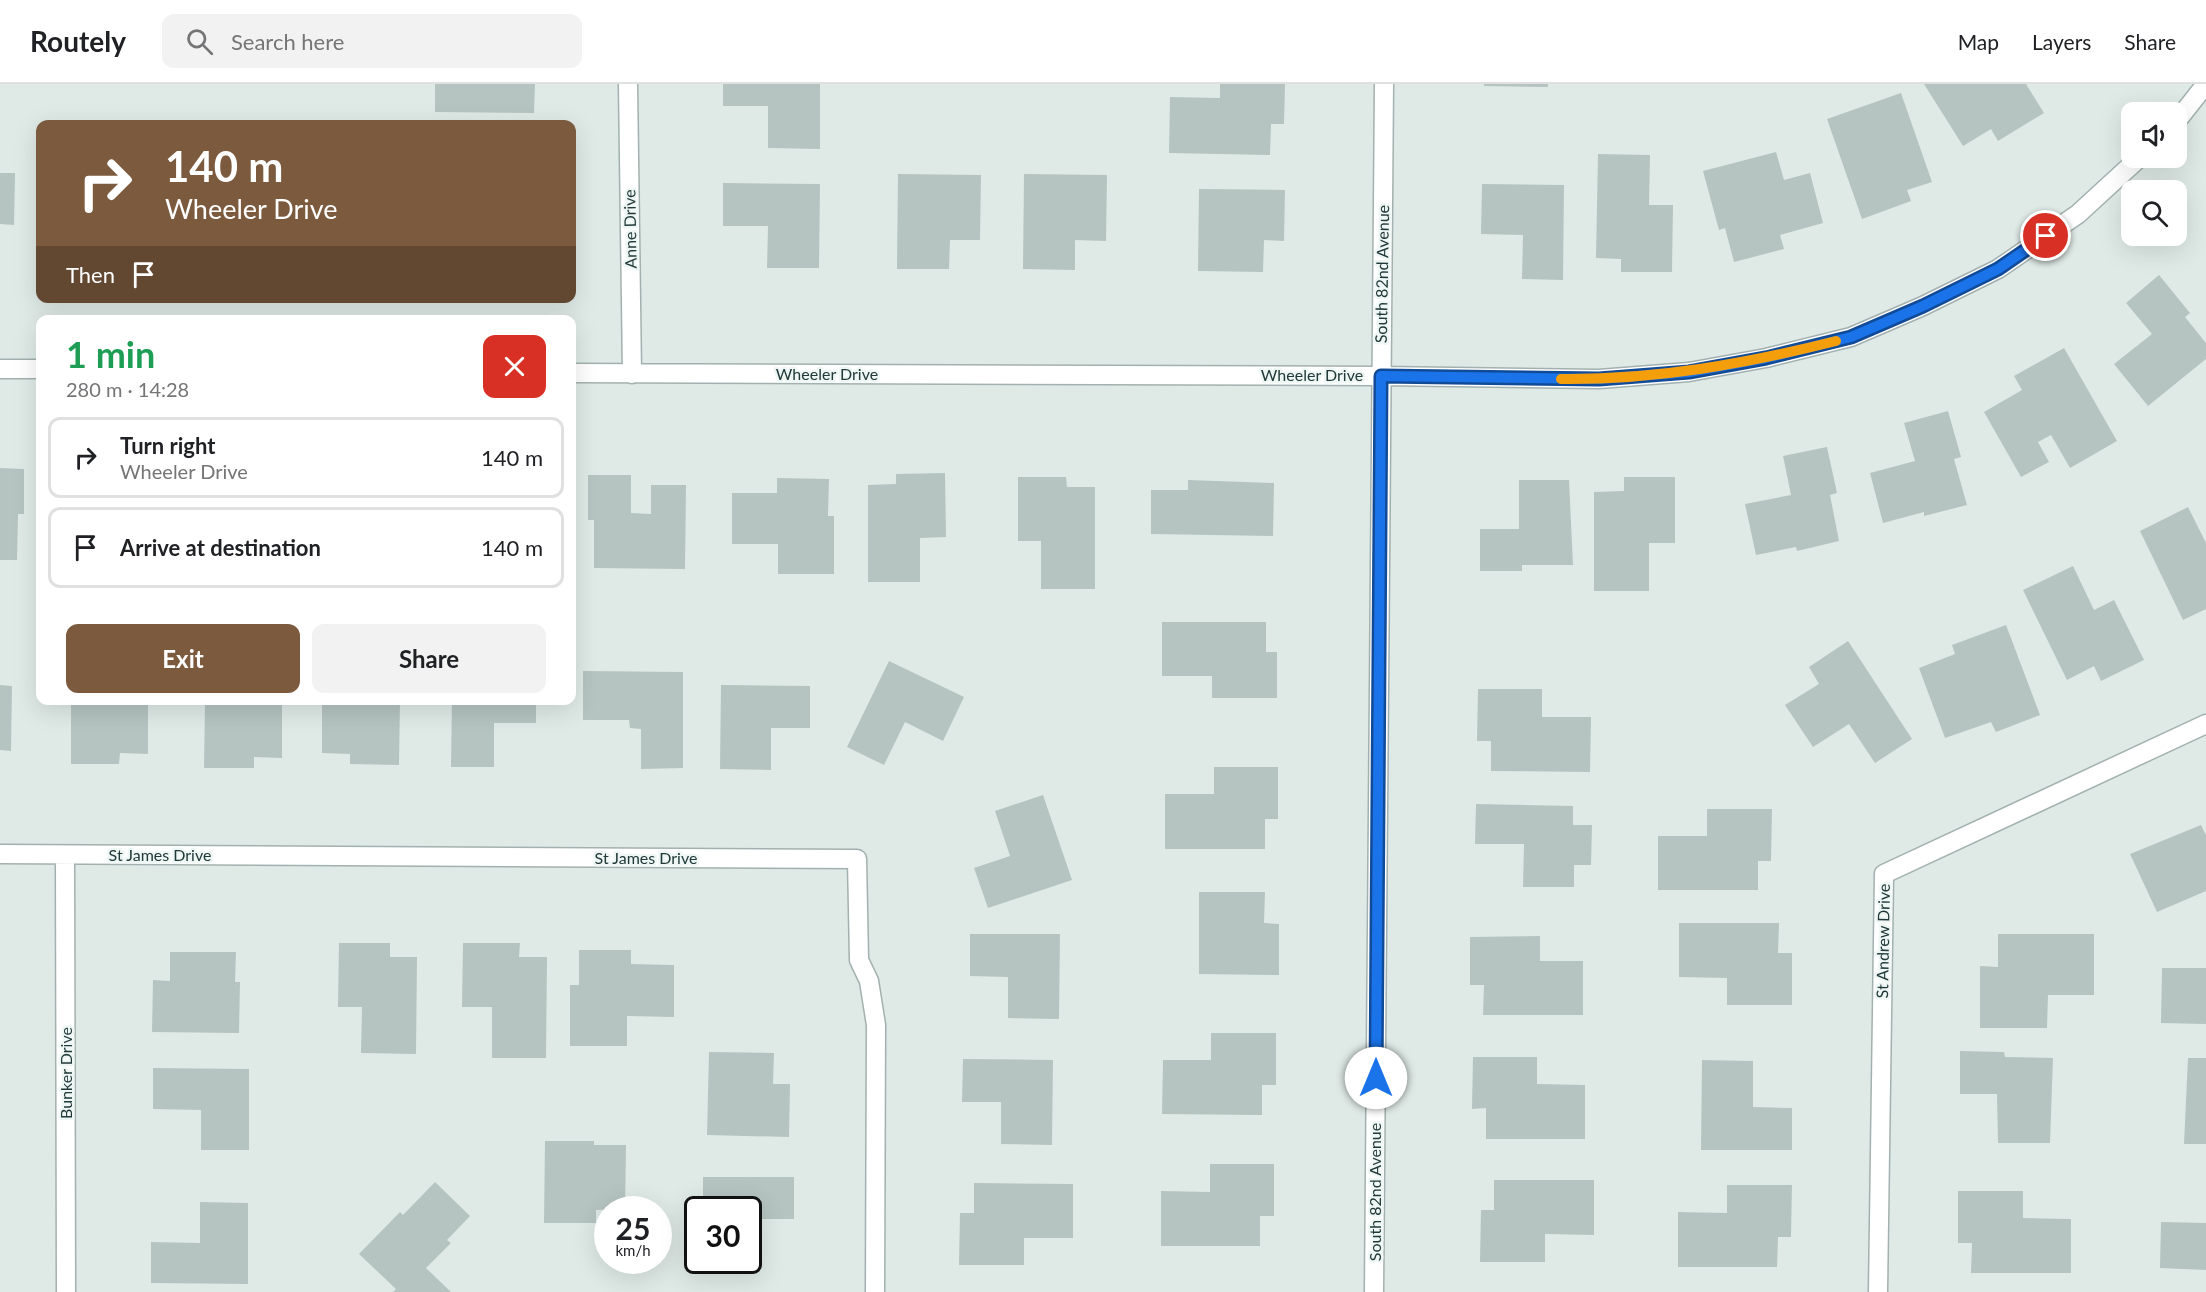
<!DOCTYPE html>
<html lang="en">
<head>
<meta charset="utf-8">
<style>
  :root { --surface:#fff; --page:#f2f2f2; --text:#202124; --muted:#757577; --line:#e0e0e0; --accent:#7b5a3e }
  body { margin:0; font-family:Lato,sans-serif; background:var(--page); color:var(--text); height:100vh; display:flex; flex-direction:column; font-size:22px; white-space:nowrap }
  * { box-sizing:border-box; margin:0 }
  p { font-size:20px; color:var(--muted) }
  .icon { flex:none; width:33px; height:33px; fill:none; stroke:currentColor; stroke-width:2; stroke-linecap:round; stroke-linejoin:round }
  .map { position:relative; flex:1; overflow:hidden }
  .sheet { position:absolute; left:36px; top:231px; width:540px; height:390px; display:flex; flex-direction:column; background:var(--surface); border-radius:12px; box-shadow:0 6px 24px #0002 }
  .sheet>* { flex:none }
  .top-card { position:absolute; left:36px; top:36px; width:540px; height:183px; border-radius:12px; box-shadow:0 6px 24px #0002; background:#7b5a3e; color:#fff; overflow:hidden }
  .tools { position:absolute; left:2121px; top:18px; display:grid; gap:12px }
  .tools a { display:grid; place-items:center; width:66px; height:66px; border-radius:12px; background:var(--surface); box-shadow:0 6px 24px #0002; font-size:30px }
  .speed { position:absolute; left:594px; top:1112px; display:flex; gap:12px; font-size:30px; font-weight:700; text-align:center }
  .speed>* { display:grid; place-content:center; width:78px; height:78px; border-radius:50%; background:var(--surface); box-shadow:0 6px 24px #0002; line-height:1 }
  .speed small { font-size:15px; font-weight:400 }
  .speed .limit { border:3px solid #111; border-radius:9px; background:#fff; color:#111 }
  .pin { position:absolute; display:grid; place-items:center; width:51px; height:51px; color:#fff; margin:-26px; border:3px solid #fff; border-radius:50%; box-shadow:0 2px 6px #0007 }
  .me { position:absolute; width:66px; margin:-33px; rotate:0deg; stroke-linejoin:round; filter:drop-shadow(0 0 4px #0008) }
  .turn { display:flex; align-items:center; gap:21px; height:126px; padding:0 30px; font-size:27px }
  .turn .icon { width:78px; height:78px; stroke-width:2.5 }
  .turn b { display:block; font-size:42px; line-height:51px }
  .then { display:flex; align-items:center; height:57px; padding:0 30px; background:#0003; gap:12px; font-size:22px }
  .round { display:grid; place-items:center; flex:none; width:63px; height:63px; border-radius:12px; background:var(--page) }
  .overview { display:flex; align-items:center; justify-content:space-between; height:102px; padding:0 30px }
  h1 { font-size:36px; font-weight:700; line-height:45px; color:#1e9e55 }
  .primary-button { display:flex; gap:12px; margin-top:auto; padding:12px 30px }
  .primary-button a { flex:1; height:69px; border-radius:12px; background:var(--accent); color:#fff; font-size:24px; font-weight:700; line-height:69px; text-align:center }
  .primary-button a+a { background:var(--page); color:var(--text) }
  ul { padding:0; list-style:none }
  li { display:flex; align-items:center; gap:18px; height:81px; margin:0 12px 9px; padding:0 18px; border:3px solid var(--line); border-radius:12px }
  li div { flex:1 }
  li b { display:block; font-size:22px }
  li em { font-style:normal }
  header { display:flex; align-items:center; gap:36px; box-sizing:border-box; height:84px; padding:0 30px; background:var(--surface); border-bottom:2px solid var(--line) }
  header strong { font-size:28px }
  nav { display:flex; gap:33px; margin-inline-start:auto; font-size:21px }
  .search { width:420px; height:54px; background:var(--page); display:flex; align-items:center; gap:15px; box-sizing:border-box; padding:0 21px; border-radius:12px; color:var(--muted); font-size:22px }
  .map>svg:first-child { display:block }
</style>
</head>
<body>
<header>
<strong>Routely</strong>
<div class="search"><svg class="icon" aria-label="search" viewBox="0 0 24 24"><circle cx="10" cy="10" r="6"/><path d="M15 15l6 6"/></svg>Search here</div>
<nav><a>Map</a><a>Layers</a><a>Share</a></nav>
</header>
<div class="map">
<svg width="2206" height="1208" viewBox="0 0 2206 1208">
  <rect width="100%" height="100%" fill="#dfeae7"/>
  <path fill="#b5c4c1" d="M435,0H535L534,29L435,28Z
    M723,0H820V65L768,64V22H723Z
    M1220,0H1285L1284,40H1271L1270,71L1169,69L1170,13L1220,14Z
    M1484,0H1548V3L1484,2Z
    M1924,0H2026L2044,29L1998,57L1991,45L1963,62Z
    M1901,9L1932,98L1907,106L1911,117L1862,135L1827,35Z
    M1776,68L1784,96L1810,89L1823,139L1780,151L1784,165L1734,178L1725,144L1719,146L1703,87Z
    M1598,70L1650,71L1649,121H1673L1672,188H1621V175L1596,174Z
    M0,89H15L14,141L0,140Z
    M898,90L981,91L980,156H950L949,185H897Z
    M1024,90L1107,91L1106,157L1075,156V186L1023,185Z
    M723,99L820,100L819,184H767L768,142H723Z
    M1482,100L1564,101L1563,196L1522,195L1523,151L1481,150Z
    M1199,105L1285,106L1284,157L1264,156L1263,188L1198,187Z
    M2159,191L2190,229L2185,233L2206,259V275L2148,322L2114,280L2152,250L2126,219Z
    M2064,264L2117,357L2070,384L2051,351L2038,358L2049,378L2021,393L1984,328L2022,306L2014,292Z
    M1948,327L1961,373L1954,375L1967,421L1924,432V428L1883,439L1870,389L1915,377L1904,339Z
    M1827,363L1837,409L1830,411L1839,457L1797,467L1796,463L1756,471L1745,420L1791,411L1783,372Z
    M0,384L24,385V430H18L17,476H0Z
    M945,389L946,453L920,454V498H868V401L896,400V390Z
    M588,391H631V429L651,430V401H686L685,485L594,484V436H588Z
    M1018,393H1066L1067,403H1095V505H1041V457H1018Z
    M1624,393H1675V459H1649V507H1594V408L1624,407Z
    M777,394L829,395L828,432H834V490H778V460H732V409H777Z
    M1188,396L1274,399L1273,452L1151,450V406H1188Z
    M1519,396H1569L1573,481H1522V487H1480V445H1519Z
    M2188,423L2206,459V525L2183,536L2140,447Z
    M2073,482L2094,526L2114,516L2144,576L2101,597L2094,582L2067,596L2023,506Z
    M1162,538H1266V568H1277V614H1212V592H1162Z
    M2006,541L2040,631L1996,648L1991,638L1945,654L1919,584L1955,570L1952,561Z
    M1848,557L1912,655L1875,679L1849,640L1813,663L1785,621L1819,600L1809,583Z
    M889,577L964,613L943,657L905,638L884,681L847,663Z
    M583,587L683,588V684L641,685V645L630,644L629,636H583Z
    M0,601L12,602L11,667L0,666Z
    M721,601L810,602V644H771V686L720,685Z
    M1478,605H1542V633H1591L1590,688L1491,687V657H1477Z
    M71,616H148V670L120,669L119,680H71Z
    M231,616H282V674L254,673V684H204L205,620H231Z
    M322,616L400,617L399,681L350,680V670L322,669Z
    M452,616H536V639H494V683H451Z
    M1214,683H1278V735H1265V765H1165V710H1214Z
    M1043,711L1072,796L988,824L974,784L1010,772L995,727Z
    M1476,720L1573,722V741H1592L1591,781H1574V803H1523L1524,760H1475Z
    M1707,725H1772L1771,777H1758V806H1658V752H1707Z
    M2201,741L2206,751V807L2157,828L2130,770Z
    M1199,808H1265L1264,839L1279,840V891L1199,890Z
    M1679,839H1779L1778,869H1792V921H1727V894L1679,893Z
    M970,850H1060L1059,935L1008,934V893L970,892Z
    M1998,850H2094V911H2048L2047,944H1980V882L1998,883Z
    M1540,852V877H1583V931H1483L1484,901H1470V853Z
    M339,859H390V873H417L416,970L361,969L362,923H338Z
    M463,859H520L519,873H547L546,974H492V923H462Z
    M579,866H631V880L674,881V933L627,932V962H570V901H579Z
    M170,868H236L235,898H240L239,949L152,948L153,896L170,897Z
    M2162,884H2206V940L2161,939Z
    M1211,949H1276V1001H1262V1031L1162,1030L1163,976H1211Z
    M1960,967L2004,968L2005,973L2053,974L2050,1059H1998L1997,1010H1960Z
    M709,968L774,969L773,1000H790L789,1053L707,1051Z
    M1473,973H1537V1000L1585,1001V1055H1486V1024L1472,1025Z
    M2188,974H2206V1060H2184Z
    M963,975L1053,976L1052,1061L1001,1060V1018H962Z
    M1702,976L1753,977V1023L1792,1024V1066H1701Z
    M153,984L249,985V1066H201V1026L153,1025Z
    M545,1057H594V1061H626L625,1125L596,1126V1139H544Z
    M1210,1080H1274V1132H1260V1162H1161V1107L1210,1108Z
    M703,1093H794V1135H754V1188H703V1176H748V1125H703Z
    M1494,1096H1594V1151L1545,1150V1178H1480L1481,1126H1494Z
    M435,1098L470,1132L447,1156L451,1159L426,1184L451,1208H393L396,1205L359,1170L400,1128L403,1131Z
    M974,1099L1073,1100V1154H1024V1181H959L960,1129H974Z
    M1727,1101H1792L1791,1153H1778L1777,1183H1678V1128L1727,1129Z
    M1958,1107H2023V1134L2071,1135V1189H1971L1972,1159H1958Z
    M200,1118L248,1119V1200L151,1199V1158L200,1159Z
    M2161,1138L2206,1139V1186L2160,1184Z"/>
  <g fill="none" stroke-linecap="round" stroke-linejoin="round">
    <g stroke="#a2b1af" stroke-width="21">
      <path id="street" d="M628,0L632,290
        M2176,38L2206,0
        M0,285H40
        M572,289L1381,292L1599,295L1689,288L1766,274L1851,253L1923,222L1998,185L2078,130L2139,74
        M0,770L857,775L859,876L869,897L876,941L875,1208
        M65,771L66,1208
        M1374,1208L1384,0
        M1878,1208L1884,790L2206,640"/>
    </g>
    <use href="#street" stroke="#fff" stroke-width="18"/>
  </g>
  <g fill="none" stroke-linecap="round" stroke-linejoin="round">
    <g stroke="#114b97" stroke-width="15">
      <path id="route" d="M1376,994L1381,292L1599,295L1689,288L1766,274L1851,253L1923,222L1998,185L2046,152"/>
    </g>
    <use href="#route" stroke="#1a73e8" stroke-width="10"/>
    <path stroke="#f59e0b" stroke-width="10" d="M1561,295C1655,296 1745,280 1836,257"/>
  </g>
  <g text-anchor="middle" stroke-width="5" stroke-linejoin="round" paint-order="stroke">
    <g font-size="16" fill="#213938" stroke="#eff7f5">
      <text transform="translate(630 145) rotate(-91)" y="6">Anne Drive</text>
      <text transform="translate(1382 190) rotate(-89)" y="6">South 82nd Avenue</text>
      <text x="827" y="296">Wheeler Drive</text>
      <text x="1312" y="297">Wheeler Drive</text>
      <text x="160" y="777">St James Drive</text>
      <text x="646" y="780">St James Drive</text>
      <text transform="translate(1883 857) rotate(-89)" y="6">St Andrew Drive</text>
      <text transform="translate(66 989) rotate(-90)" y="6">Bunker Drive</text>
      <text transform="translate(1375 1108) rotate(-90)" y="6">South 82nd Avenue</text>
    </g>
  </g>
</svg>
<div class="tools">
<a><svg class="icon" aria-label="sound" viewBox="0 0 24 24"><path d="M4 9h4l5-4v14l-5-4H4zM17 9q2 3 0 6"/></svg></a>
<a><svg class="icon" aria-label="search" viewBox="0 0 24 24"><circle cx="10" cy="10" r="6"/><path d="M15 15l6 6"/></svg></a>
</div>
<div class="speed"><div>25<small>km/h</small></div><div class="limit">30</div></div>
<div class="pin" style="left:2046px;top:152px;background:#d93025"><svg class="icon" aria-label="arrive" viewBox="0 0 24 24"><path d="M6 21V4h12l-3 4 3 4H6"/></svg></div>
<svg class="me" style="left:1376px;top:994px" viewBox="-20 -20 40 40"><circle r="19" fill="#fff"/><path d="M0-13L10 11 0 6-10 11z" fill="#1a73e8"/></svg>
<div class="top-card">
<div class="turn"><svg class="icon" aria-label="right" viewBox="0 0 24 24"><path d="M7 20v-9h11M14 6l5 5-5 5"/></svg><div><b>140 m</b>Wheeler Drive</div></div>
<div class="then">Then<svg class="icon" aria-label="arrive" viewBox="0 0 24 24"><path d="M6 21V4h12l-3 4 3 4H6"/></svg></div>
</div>
<section class="sheet">
<div class="overview"><div><h1>1 min</h1><p>280 m · 14:28</p></div><a class="round" style="background:#d93025;color:#fff"><svg class="icon" aria-label="close" viewBox="0 0 24 24"><path d="M6 6l12 12M18 6L6 18"/></svg></a></div>
<ul>
<li><svg class="icon" aria-label="right" viewBox="0 0 24 24"><path d="M7 20v-9h11M14 6l5 5-5 5"/></svg><div><b>Turn right</b><p>Wheeler Drive</p></div><em>140 m</em></li>
<li><svg class="icon" aria-label="arrive" viewBox="0 0 24 24"><path d="M6 21V4h12l-3 4 3 4H6"/></svg><div><b>Arrive at destination</b></div><em>140 m</em></li>
</ul>
<div class="primary-button"><a>Exit</a><a>Share</a></div>
</section>
</div>
</body>
</html>
